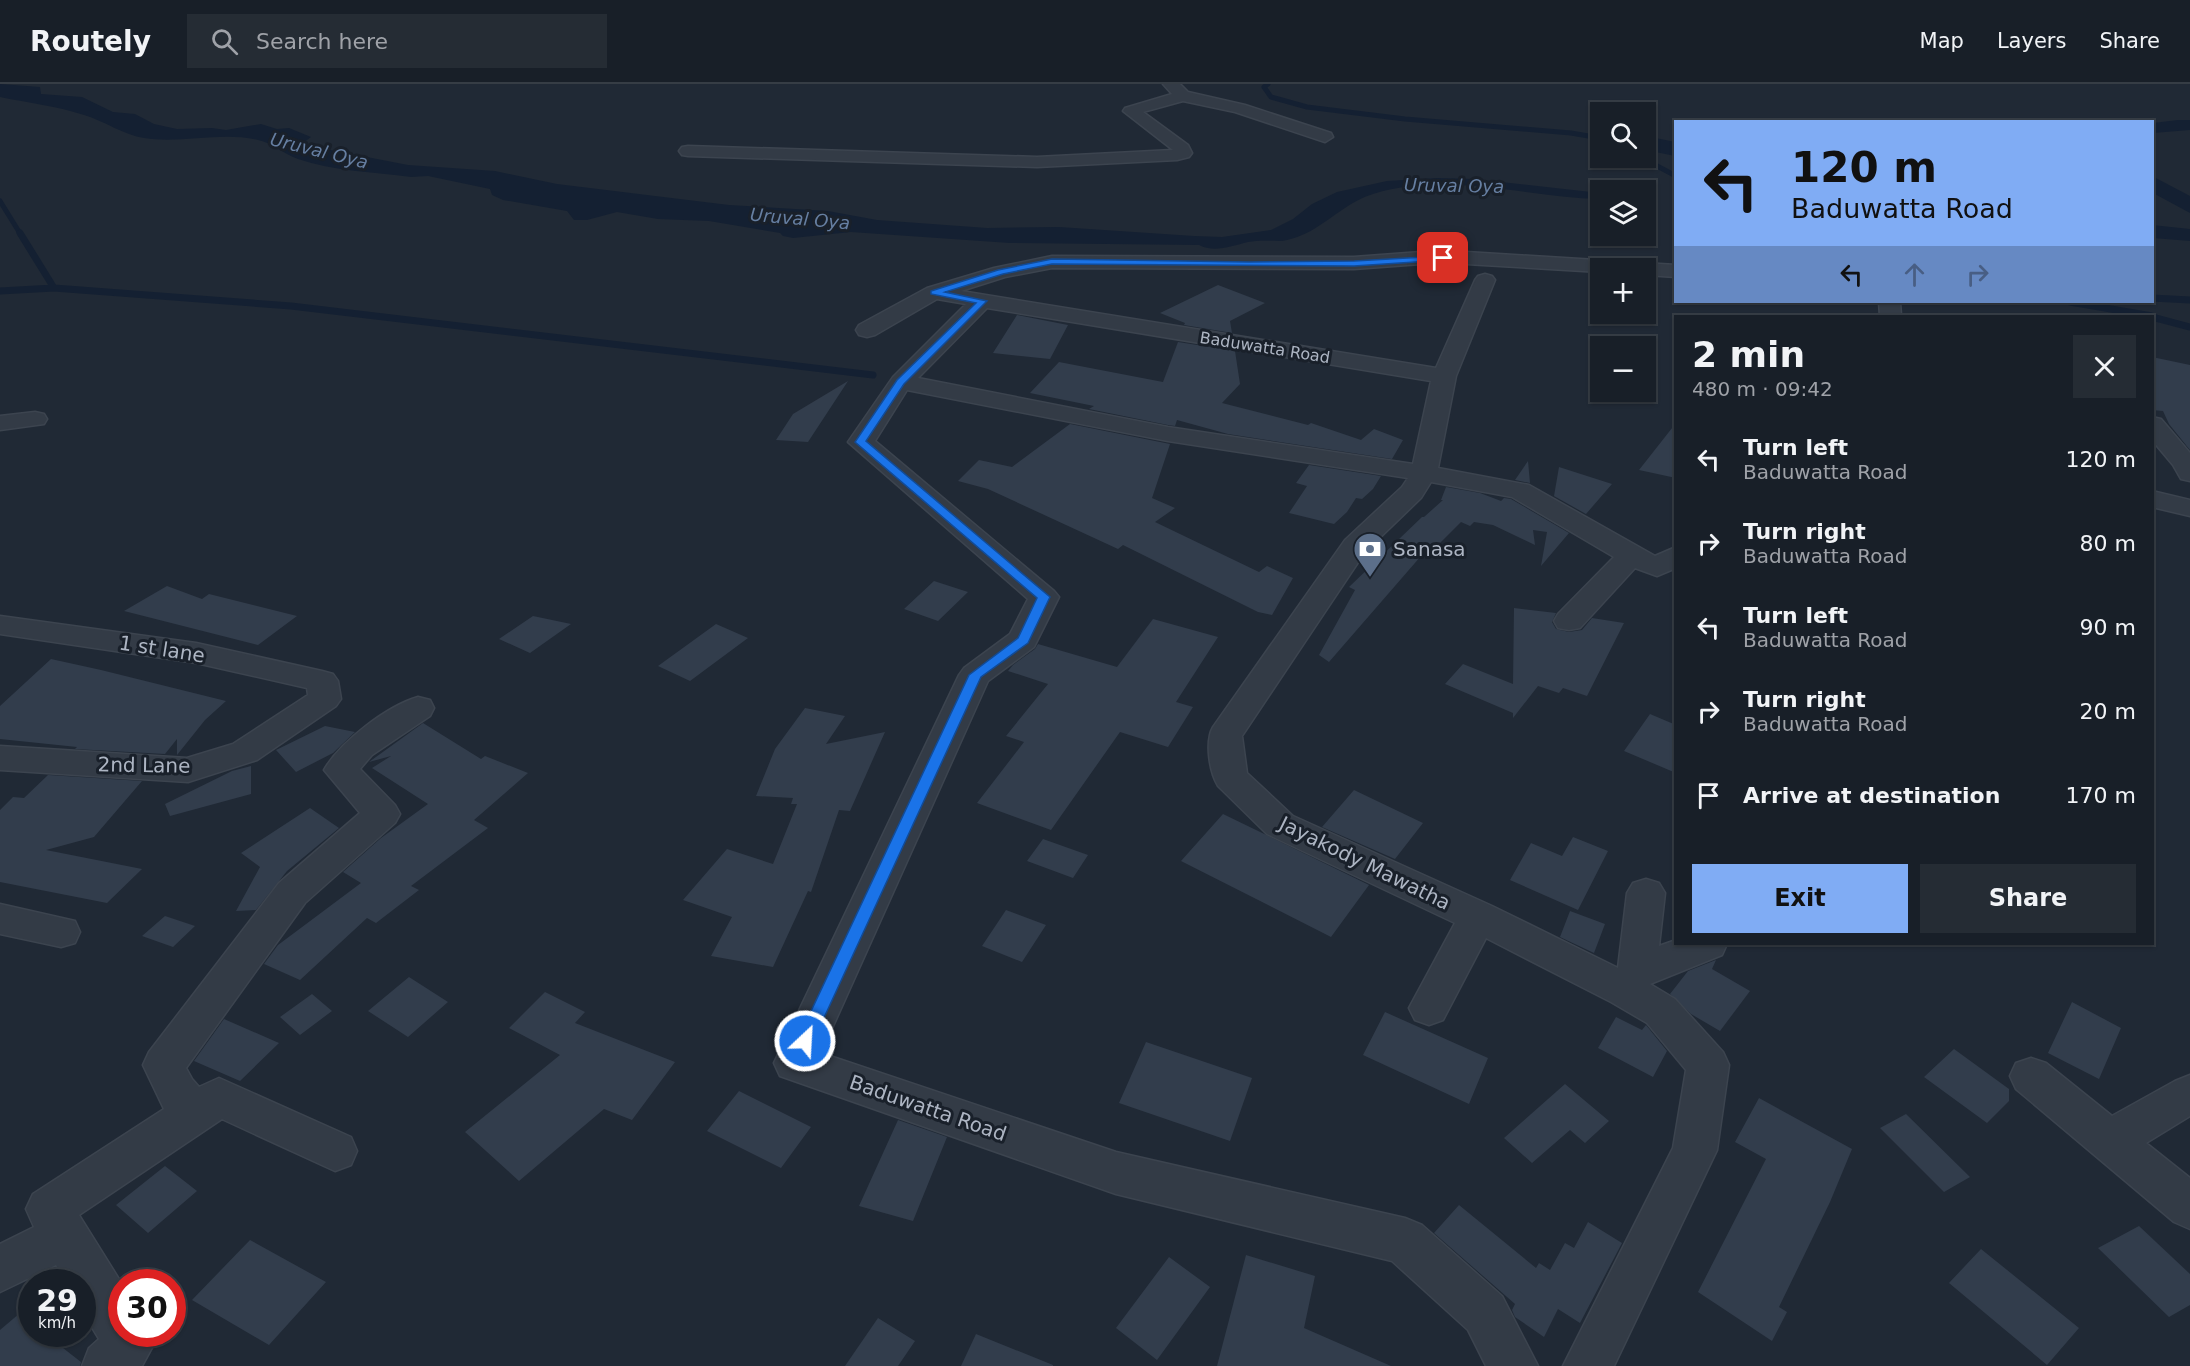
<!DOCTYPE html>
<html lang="en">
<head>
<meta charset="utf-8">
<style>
  :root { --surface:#181f28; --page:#252c34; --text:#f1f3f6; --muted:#9fa2a8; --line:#363d45; --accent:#80acf4 }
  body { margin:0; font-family:"DejaVu Sans",sans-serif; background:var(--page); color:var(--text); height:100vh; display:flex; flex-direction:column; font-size:22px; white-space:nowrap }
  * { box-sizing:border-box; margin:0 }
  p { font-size:20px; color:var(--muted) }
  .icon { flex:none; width:33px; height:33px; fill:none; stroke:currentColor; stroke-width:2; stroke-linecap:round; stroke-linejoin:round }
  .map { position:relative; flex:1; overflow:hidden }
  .side { position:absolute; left:1674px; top:231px; width:480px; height:630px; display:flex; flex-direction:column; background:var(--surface); border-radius:0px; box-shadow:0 2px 4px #0004,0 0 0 2px var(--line) }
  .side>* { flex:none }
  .hud { position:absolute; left:1674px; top:36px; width:480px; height:183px; border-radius:0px; box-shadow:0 2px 4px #0004,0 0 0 2px var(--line); background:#80acf4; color:#111; overflow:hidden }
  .buttons { position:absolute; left:1590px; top:18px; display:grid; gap:12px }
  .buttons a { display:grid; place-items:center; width:66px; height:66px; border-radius:0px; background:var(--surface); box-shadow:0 2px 4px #0004,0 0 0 2px var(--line); font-size:30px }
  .speed { position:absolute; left:18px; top:1185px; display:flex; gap:12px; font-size:30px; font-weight:700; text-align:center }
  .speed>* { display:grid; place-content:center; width:78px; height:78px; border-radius:50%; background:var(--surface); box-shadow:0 2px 4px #0004,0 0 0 2px var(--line); line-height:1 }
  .speed small { font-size:15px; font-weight:400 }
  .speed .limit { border:9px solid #d22; background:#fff; color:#111 }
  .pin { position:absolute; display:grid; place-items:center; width:51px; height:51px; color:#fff; margin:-26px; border-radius:12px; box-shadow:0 3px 9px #0006 }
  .me { position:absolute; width:66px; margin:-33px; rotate:25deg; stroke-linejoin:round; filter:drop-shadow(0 0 4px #0008) }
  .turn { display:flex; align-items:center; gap:21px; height:126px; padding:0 18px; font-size:27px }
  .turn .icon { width:78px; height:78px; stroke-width:2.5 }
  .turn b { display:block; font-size:42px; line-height:51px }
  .lanes { display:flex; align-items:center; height:57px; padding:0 18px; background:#0003; justify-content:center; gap:30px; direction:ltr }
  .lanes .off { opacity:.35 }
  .round { display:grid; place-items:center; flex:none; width:63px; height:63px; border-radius:0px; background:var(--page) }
  .headline { display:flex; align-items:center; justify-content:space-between; height:102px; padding:0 18px }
  h1 { font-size:36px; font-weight:600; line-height:45px }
  .cta { display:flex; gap:12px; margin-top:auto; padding:12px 18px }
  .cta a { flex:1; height:69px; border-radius:0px; background:var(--accent); color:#111; font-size:24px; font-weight:600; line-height:69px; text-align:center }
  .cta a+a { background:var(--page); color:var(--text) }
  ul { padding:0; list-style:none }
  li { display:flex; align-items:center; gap:18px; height:84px; padding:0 18px }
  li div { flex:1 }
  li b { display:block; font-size:22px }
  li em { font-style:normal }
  header { display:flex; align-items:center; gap:36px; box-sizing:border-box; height:84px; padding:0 30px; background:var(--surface); border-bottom:2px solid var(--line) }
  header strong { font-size:28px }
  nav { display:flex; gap:33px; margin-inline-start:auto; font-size:21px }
  .search { width:420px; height:54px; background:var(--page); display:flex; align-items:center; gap:15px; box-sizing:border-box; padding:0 21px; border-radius:0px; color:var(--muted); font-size:22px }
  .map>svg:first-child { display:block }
</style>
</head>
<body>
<header>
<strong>Routely</strong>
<div class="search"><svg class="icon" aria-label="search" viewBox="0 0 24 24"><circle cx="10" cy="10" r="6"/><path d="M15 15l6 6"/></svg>Search here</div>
<nav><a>Map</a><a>Layers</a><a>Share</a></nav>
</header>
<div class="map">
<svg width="2190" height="1282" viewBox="0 0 2190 1282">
  <rect width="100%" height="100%" fill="#202935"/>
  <path fill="#142032" d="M0,0L40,3L41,10L82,13L113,28L135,30L154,40L177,45L212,44L226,46L261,40L277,45L289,44L311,53L303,59L305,61L408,81L495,87L557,100L729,121L828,127L877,136L987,144L1059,143L1194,152L1222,153L1271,146L1293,135L1312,120L1337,108L1387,97L1438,94L1474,95L1600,109V115C1526,113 1446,87 1373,110C1350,117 1334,133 1314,145C1306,150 1289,157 1280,157C1270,157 1258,156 1248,158C1232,162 1214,169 1199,161L1010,159L851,148L793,154L783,152L780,149L709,137L658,135L617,128L587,136H574L567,127L503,116L492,111L490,105L428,92L411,93C374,88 333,87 298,75C283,70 273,59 258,56C221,47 181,60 144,54C124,51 104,37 84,31C57,22 29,19 0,13Z
    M2178,36H2190V46L2153,49V39Z
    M1646,52L1675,58V72L1646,66Z
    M2152,92L2190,112V129L2153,109Z
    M2152,141L2190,145V157L2153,154Z"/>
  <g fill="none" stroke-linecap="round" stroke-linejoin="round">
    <path stroke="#142032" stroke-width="5" d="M1268,0L1264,3L1271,13L1307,23L1405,35L1571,49L1600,54
      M1642,74L1676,92
      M0,117L21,151"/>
    <path stroke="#142032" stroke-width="7" d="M20,149L54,204
      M0,207L54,204L291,222L873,291
      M2152,214L2190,216
      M2070,218L2152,232
      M2152,233L2190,243"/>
  </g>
  <path fill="#323d4c" d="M1218,201L1265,219L1230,237L1232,249L1184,241L1185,239L1160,229Z
    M1017,231L1068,241L1050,275L993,269Z
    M1178,258L1235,267L1240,300L1222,319L1308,341L1311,339L1361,356L1374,345L1403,356L1392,375L1228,350L1177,336L1175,342L1168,341L1089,325L1094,322L1030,309L1059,278L1163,298Z
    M2152,273L2190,281V366L2169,340L2163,327L2152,326Z
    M848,297L808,358L776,356L793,330Z
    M1676,339V394L1639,386Z
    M1070,340L1170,360L1152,414L1175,424L1155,438L1259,488L1267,482L1293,494L1272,531L1258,528L1123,461L1118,465L988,405L958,397L979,376L1012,383Z
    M1528,377L1530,399L1515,396Z
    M1309,381L1381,392L1373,405L1362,415L1356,414L1347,428L1334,440L1289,429L1307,402L1296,399Z
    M1559,383L1612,400L1586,430L1554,412Z
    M1446,403L1480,409L1501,417L1504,414L1511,415L1569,449L1541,482L1547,448L1533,446L1535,461L1493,441L1474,438L1470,442L1461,438L1425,474L1421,472L1329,578L1319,571L1355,506L1349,503L1422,433H1424L1443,416H1441Z
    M934,497L968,508L938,537L904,525Z
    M167,502L202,515L209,510L297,532L258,561L124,527Z
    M1514,524L1556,529L1552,538L1556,545L1569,548L1582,546L1592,534L1624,539L1587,612L1563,604L1559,609L1538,602L1513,634V629L1445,600L1463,580L1513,600Z
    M533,532L571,540L530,569L499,555Z
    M1153,535L1218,553L1176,618L1193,623L1168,663L1120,648L1051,746L977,719L1024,658L1006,652L1048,600L1008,587L1013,581L1035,565L1038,560L1117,583Z
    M716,540L748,554L690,597L658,582Z
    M51,575L101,586L226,617L205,636L177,671V655L165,670L75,665L77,663L0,655V622Z
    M805,624L845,632L826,660L885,648L850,727L839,726L811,808L808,807L773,883L711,872L732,833L683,816L727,765L773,780L797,720H791L793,714L756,712L775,665Z
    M1650,630L1676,641V689L1624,667Z
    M423,639L481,675L485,672L528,689L474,736L488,744L411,802L419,806L376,839L367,834L300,896L264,880L278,861L361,799L343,788L381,754L428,720L372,684L391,672L369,678Z
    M325,642L355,648L333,669L296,688L276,666Z
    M251,682V710L170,732L165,720L232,687Z
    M48,691L142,697L94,753L46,766L142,785L107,819L0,798V726L13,713L24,714Z
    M1354,706L1423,739L1395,775L1322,743Z
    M310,724L339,744L287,787L256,826L236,827L260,783L241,769Z
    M1223,730L1369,801L1331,853L1181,777Z
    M1573,753L1608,767L1578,826L1510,796L1531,759L1562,772Z
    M1043,755L1088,771L1073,794L1027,777Z
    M1006,826L1046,841L1022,878L982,862Z
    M1570,827L1605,840L1594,869L1560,853Z
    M165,832L195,842L173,863L142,852Z
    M1716,876L1712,885L1750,907L1720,947L1691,930L1670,910L1688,887Z
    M409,893L448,918L408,953L368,927Z
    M545,908L585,928L575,939L675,978L632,1036L604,1025L519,1097L465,1048L560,971L509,944Z
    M312,910L332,927L300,951L280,933Z
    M2072,918L2121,944L2099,995L2048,969Z
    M1385,928L1488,974L1469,1020L1363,971Z
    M1616,933L1642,946L1646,941L1667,967L1653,993L1598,964Z
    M224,935L279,959L240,997L194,977Z
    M1146,958L1252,994L1230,1057L1119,1019Z
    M1954,965L2009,1005V1017L1987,1039L1924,993Z
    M1565,1000L1609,1037L1585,1059L1570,1046L1532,1079L1504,1054Z
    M739,1007L811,1043L781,1084L707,1047Z
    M1759,1014L1852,1065L1830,1118L1779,1223L1787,1228L1772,1257L1698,1208L1766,1075L1735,1058Z
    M1906,1030L1970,1093L1944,1108L1880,1044Z
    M898,1036L947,1053L913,1137L859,1122Z
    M165,1082L197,1107L148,1149L116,1121Z
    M1459,1121L1536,1184L1539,1179L1550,1186L1565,1159L1574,1164L1588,1138L1622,1159L1580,1239L1558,1225L1544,1253L1515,1233L1512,1226L1515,1220L1434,1149Z
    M2139,1142L2190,1190V1221L2169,1233L2098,1164Z
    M250,1156L326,1198L269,1261L192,1216Z
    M1981,1165L2079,1244L2047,1281L1949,1199Z
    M1246,1171L1315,1192L1304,1244L1391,1282H1217Z
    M1169,1173L1210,1203L1157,1276L1116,1244Z
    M20,1229L32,1238V1250H45L81,1278L80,1282H0V1246Z
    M878,1234L915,1257L898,1282H845Z
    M976,1250L1053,1281V1282H961Z"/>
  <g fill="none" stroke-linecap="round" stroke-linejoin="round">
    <g stroke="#3c444f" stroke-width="3">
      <path id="minor" d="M1163,0H1180L1188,8L1245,21L1331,49L1333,53L1325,58L1235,28L1183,17L1143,28L1188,61L1192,69L1189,73L1177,76L1037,83L688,72L682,71L679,67L682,63L688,62L1037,73L1173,66L1123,27L1125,24L1172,10Z
        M1421,168H1466L1676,181V193L1646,191V184H1600V188L1466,180H1421L1354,185L1052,184L1005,193L961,207L1436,284L1475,196L1478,192L1485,190L1492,192L1495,196L1456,292L1438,384L1529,401L1655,472L1676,463V484L1657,492L1635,484L1580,544L1569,546L1558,544L1554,537L1558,530L1614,473L1512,413L1431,398L1421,414L1365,468L1242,652L1247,689L1293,732L1492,822L1618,884L1627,809L1633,799L1646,795L1659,799L1665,809L1659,862L1676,856V860H1727L1722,871L1650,900L1675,915L1723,968L1729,981L1717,1066L1614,1282H1563L1673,1064L1686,986L1647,939L1611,918L1486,854L1443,936L1429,941L1415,936L1409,924L1455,839L1267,750L1218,702C1209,687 1205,657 1213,643L1345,456L1402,403L1408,394L1168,357L907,306L875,357L1054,507L1059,513L1034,563L988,597L821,969L1116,1068L1405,1134L1422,1141L1502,1212L1538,1282H1486L1468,1246L1392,1177L1116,1110L780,992L774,979L959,591L964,584L1010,550L1028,515L848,358L893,293L966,220L937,215L875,251L867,253L859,251L856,246L859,241L927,204L994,184L1052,172L1354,173ZM987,224L1431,297L1413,380L1168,343L918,294Z
        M1879,218H1900L1901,231L1880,232Z
        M35,328L44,330L47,335L44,340L0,346V332Z
        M2152,333L2161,335L2190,369V397L2181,395L2173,381L2152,356Z
        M2152,407L2190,416V432L2152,423Z
        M0,532L196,559L322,587L333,590L338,597L341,615L336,622L257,676L188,698L0,686V662L187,674L233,660L308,611L307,604L196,579L0,550Z
        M418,613L430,616L434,624L430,632L372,671L360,685L395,721L400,730L395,739L305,819L186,984L192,995L199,1003L219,994L351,1053L357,1067L351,1081L335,1087L222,1035L79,1131L122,1200V1250H150L154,1260L142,1282H82L89,1264L99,1255L82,1227V1198H66L56,1181L0,1208V1160L34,1143L26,1125L33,1110L164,1025L143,981L149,968L279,799L360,729L324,686C340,658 387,622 418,613Z
        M0,820L75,837L80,848L75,859L61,863L0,850Z
        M2031,974L2046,979L2112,1032L2175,997L2190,991V1032L2146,1059L2190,1094V1145L2174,1138L2016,1005L2010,992L2016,979Z"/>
    </g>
    <use href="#minor" fill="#333b46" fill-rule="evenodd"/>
  </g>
  <path fill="#1a73e8" stroke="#114b97" stroke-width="1.5" d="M1443,172H1446V176L1354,182L1052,180L1003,190L945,208L987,217L904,300L866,357L1050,513L1028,559L981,593L811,962L805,964L799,962L797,957L969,591L1018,554L1037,514L855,358L897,296L976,219L931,210V207L998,186L1052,175L1249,178L1354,177Z"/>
  <defs>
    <g id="bank-pin" transform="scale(1.725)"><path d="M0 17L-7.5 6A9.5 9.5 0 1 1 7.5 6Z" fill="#5c6f8a" stroke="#19202a"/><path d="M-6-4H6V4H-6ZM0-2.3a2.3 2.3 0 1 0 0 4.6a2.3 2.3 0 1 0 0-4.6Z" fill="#fff"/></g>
  </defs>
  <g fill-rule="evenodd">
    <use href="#bank-pin" x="1370" y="465"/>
  </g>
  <g text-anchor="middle" stroke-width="6" stroke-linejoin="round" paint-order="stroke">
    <g font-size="16" fill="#adb5c3" stroke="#19202a">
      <text transform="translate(1265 263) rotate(9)" y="6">Baduwatta Road</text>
    </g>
    <g font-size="18" font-style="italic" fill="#667fa2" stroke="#19202a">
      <text transform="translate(319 67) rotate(14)" y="6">Uruval Oya</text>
      <text transform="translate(1454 102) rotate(1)" y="6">Uruval Oya</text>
      <text transform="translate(800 135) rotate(5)" y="6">Uruval Oya</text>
    </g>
    <g font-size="20" fill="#adb5c3" stroke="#19202a" text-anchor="start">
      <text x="1393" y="472">Sanasa</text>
    </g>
    <g font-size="20" fill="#adb5c3" stroke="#19202a">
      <text transform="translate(162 565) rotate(9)" y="7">1 st lane</text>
      <text transform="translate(144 681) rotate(1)" y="7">2nd Lane</text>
      <text transform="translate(1365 779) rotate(26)" y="7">Jayakody Mawatha</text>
      <text transform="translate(928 1024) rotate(19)" y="7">Baduwatta Road</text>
    </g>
  </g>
</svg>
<div class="buttons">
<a><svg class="icon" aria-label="search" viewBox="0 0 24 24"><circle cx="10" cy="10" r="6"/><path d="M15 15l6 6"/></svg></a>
<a><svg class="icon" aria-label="layers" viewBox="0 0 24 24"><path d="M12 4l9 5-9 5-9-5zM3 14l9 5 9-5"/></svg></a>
<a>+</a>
<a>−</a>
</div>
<div class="speed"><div>29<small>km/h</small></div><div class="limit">30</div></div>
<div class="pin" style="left:1443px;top:174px;background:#d93025"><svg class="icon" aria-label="arrive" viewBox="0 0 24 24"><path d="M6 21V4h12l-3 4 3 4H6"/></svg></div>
<svg class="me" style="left:805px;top:957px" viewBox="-20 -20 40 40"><circle r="17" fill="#1a73e8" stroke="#fff" stroke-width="3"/><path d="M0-11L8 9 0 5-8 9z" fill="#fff"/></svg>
<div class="hud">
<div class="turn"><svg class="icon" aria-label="left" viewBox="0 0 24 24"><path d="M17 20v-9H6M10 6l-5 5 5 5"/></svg><div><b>120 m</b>Baduwatta Road</div></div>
<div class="lanes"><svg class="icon" aria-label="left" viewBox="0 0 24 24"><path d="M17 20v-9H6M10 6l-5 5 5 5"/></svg><svg class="icon off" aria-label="ahead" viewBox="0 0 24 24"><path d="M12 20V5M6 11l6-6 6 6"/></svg><svg class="icon off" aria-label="right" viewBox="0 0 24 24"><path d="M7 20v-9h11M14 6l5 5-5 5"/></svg></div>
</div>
<section class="side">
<div class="headline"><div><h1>2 min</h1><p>480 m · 09:42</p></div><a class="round"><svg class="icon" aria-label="close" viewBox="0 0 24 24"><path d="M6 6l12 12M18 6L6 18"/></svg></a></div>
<ul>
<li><svg class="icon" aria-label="left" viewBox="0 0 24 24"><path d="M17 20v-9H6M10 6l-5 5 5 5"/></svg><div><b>Turn left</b><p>Baduwatta Road</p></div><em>120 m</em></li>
<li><svg class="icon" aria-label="right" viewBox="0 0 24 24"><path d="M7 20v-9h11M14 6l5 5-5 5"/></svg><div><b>Turn right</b><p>Baduwatta Road</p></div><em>80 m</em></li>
<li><svg class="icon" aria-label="left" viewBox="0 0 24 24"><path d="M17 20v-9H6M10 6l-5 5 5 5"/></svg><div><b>Turn left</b><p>Baduwatta Road</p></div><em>90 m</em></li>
<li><svg class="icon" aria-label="right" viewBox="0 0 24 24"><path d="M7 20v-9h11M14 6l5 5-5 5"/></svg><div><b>Turn right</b><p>Baduwatta Road</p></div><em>20 m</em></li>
<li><svg class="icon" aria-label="arrive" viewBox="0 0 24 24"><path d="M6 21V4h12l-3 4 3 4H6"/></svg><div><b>Arrive at destination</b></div><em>170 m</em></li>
</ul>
<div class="cta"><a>Exit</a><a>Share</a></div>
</section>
</div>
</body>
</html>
